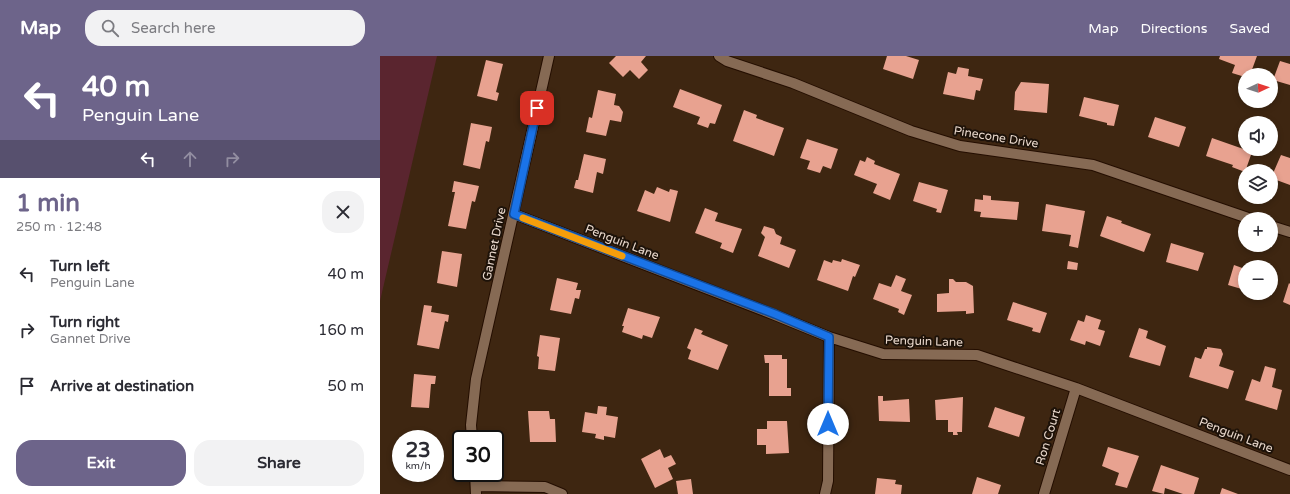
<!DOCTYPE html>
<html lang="en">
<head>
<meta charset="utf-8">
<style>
  :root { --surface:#fff; --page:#f2f2f3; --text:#2b2b33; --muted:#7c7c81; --accent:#6d648a }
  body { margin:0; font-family:"Varela Round",sans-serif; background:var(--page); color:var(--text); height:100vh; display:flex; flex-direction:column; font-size:15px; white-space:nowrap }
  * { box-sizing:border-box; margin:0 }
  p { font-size:13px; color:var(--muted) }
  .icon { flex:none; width:22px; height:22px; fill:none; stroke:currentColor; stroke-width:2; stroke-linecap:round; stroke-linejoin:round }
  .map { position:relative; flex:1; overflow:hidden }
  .details { display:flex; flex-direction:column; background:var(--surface); width:380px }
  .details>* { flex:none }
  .banner { background:#6d648a; color:#fff; overflow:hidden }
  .needle { width:26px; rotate:86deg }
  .tools { position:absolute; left:858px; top:12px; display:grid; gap:8px }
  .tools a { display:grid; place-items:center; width:40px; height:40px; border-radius:50%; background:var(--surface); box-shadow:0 2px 6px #0003; font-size:20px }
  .speed { position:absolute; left:12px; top:374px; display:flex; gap:8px; font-size:20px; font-weight:700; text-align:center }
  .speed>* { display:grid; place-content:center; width:52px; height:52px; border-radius:50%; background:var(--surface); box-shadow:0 2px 6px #0003; line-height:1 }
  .speed small { font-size:10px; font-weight:400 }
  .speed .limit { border:2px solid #111; border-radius:6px; background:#fff; color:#111 }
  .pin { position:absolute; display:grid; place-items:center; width:34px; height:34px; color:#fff; margin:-17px; border-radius:8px; box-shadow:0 2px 6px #0006 }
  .me { position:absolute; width:44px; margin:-22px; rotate:0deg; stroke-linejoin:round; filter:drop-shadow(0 0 3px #0008) }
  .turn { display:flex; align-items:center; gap:14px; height:84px; padding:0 16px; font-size:18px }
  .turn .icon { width:52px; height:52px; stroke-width:2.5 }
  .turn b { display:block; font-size:28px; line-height:34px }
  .lanes { display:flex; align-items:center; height:38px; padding:0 16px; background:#0003; justify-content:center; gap:20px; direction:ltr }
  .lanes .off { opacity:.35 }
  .round { display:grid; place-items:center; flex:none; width:42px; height:42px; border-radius:16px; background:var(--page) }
  .overview { display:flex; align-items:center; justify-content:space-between; height:68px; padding:0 16px }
  h1 { font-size:24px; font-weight:700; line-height:30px; color:var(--accent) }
  .cta { display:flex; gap:8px; margin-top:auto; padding:8px 16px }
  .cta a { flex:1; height:46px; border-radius:16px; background:var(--accent); color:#fff; font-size:16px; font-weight:700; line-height:46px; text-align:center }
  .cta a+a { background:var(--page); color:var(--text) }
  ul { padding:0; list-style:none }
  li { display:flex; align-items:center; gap:12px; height:56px; padding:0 16px }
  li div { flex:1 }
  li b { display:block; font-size:15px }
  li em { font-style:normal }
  header { display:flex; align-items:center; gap:24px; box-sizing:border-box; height:56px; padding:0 20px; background:var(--accent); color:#fff }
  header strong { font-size:19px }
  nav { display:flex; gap:22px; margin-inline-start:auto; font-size:14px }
  .search { width:280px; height:36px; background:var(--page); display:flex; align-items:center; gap:10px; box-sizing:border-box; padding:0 14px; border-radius:16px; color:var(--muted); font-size:15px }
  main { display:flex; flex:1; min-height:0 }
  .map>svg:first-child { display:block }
</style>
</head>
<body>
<header>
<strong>Map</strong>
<div class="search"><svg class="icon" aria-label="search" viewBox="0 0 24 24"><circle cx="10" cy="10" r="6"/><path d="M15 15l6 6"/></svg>Search here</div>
<nav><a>Map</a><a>Directions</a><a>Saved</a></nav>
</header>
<main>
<section class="details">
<div class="banner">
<div class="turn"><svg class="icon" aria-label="left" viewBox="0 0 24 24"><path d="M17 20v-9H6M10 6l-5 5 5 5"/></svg><div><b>40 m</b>Penguin Lane</div></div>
<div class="lanes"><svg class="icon" aria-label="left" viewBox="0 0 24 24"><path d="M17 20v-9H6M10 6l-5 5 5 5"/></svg><svg class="icon off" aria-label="ahead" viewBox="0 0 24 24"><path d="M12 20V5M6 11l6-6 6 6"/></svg><svg class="icon off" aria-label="right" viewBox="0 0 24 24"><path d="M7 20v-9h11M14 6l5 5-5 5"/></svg></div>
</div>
<div class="overview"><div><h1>1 min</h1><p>250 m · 12:48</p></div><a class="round"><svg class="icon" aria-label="close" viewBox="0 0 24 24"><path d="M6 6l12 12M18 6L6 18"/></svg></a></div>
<ul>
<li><svg class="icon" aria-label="left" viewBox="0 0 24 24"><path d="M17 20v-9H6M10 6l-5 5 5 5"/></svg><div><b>Turn left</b><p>Penguin Lane</p></div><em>40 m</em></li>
<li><svg class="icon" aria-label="right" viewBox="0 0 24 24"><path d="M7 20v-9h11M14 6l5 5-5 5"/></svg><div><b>Turn right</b><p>Gannet Drive</p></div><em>160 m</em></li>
<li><svg class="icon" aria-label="arrive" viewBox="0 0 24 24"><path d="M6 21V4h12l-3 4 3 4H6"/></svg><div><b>Arrive at destination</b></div><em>50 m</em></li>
</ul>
<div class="cta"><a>Exit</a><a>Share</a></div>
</section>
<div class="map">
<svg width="910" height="438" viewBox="0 0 910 438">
  <rect width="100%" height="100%" fill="#3e2611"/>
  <path fill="#5a252f" d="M0,0H57L0,245Z"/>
  <path fill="#e8a290" d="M236,0H266L261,6L268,14L259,23L250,14L243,21L229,7Z
    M507,0H526L539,4L533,23L503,13Z
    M840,0H877L870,19H865V21L852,17L855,9L839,3Z
    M106,4L123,8L116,36L119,37L117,45L97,40Z
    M900,5L910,8V29L893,24Z
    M578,11L589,13L588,20L603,23L600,35L596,34L594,44L563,38L568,16L576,18Z
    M641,26L669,28L667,57L634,54L635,36Z
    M300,33L342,49L335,68L330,67L328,72L317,68L320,61L293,51Z
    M218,34L236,38L234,49L239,50L243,56L241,66L230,64L226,80L206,76L209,61L212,62Z
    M704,41L739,49L734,70L727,69V67L699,60Z
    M364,54L377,59L376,62L404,72L394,100L353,85Z
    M775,61L806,71L799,91L768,81Z
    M91,67L112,71L109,86L106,85L100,113L83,109Z
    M832,82L872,96L865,116L852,111L853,109L826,100Z
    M427,83L458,93L451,113L443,110L440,117L427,113L430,105L420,102Z
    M204,98L226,103L223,118L217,116L213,137L194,132L196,124H198Z
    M901,99L910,102V129L891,122Z
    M487,101L495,105L494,108L520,118L510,144L493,137L497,128L474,119L480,104L485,106Z
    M74,125L99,130L95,146L92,145L86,173L68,170L75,136H72Z
    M539,126L568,134L561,157L556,156L557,153L533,145Z
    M277,131L289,136L290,133L298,135L290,166L257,155L265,134L274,138Z
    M603,139L611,140V144L639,146L637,164L600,161L601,156L594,155L595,143L603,144Z
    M666,148L705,155L698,192L689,190L691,179L662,175Z
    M325,152L338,157L335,165L362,173L353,197L340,192L342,187L315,177Z
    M727,160L742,165L741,167L771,178L764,196L720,180Z
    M384,170L394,173L396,178L402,181L400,188L416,194L409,212L378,200L385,181L381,177Z
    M791,187L824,197L818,215L786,206Z
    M62,195L82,198L77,231L57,227Z
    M462,203L480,209L475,221L473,220L468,235L437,224L444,204L452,207L453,204L461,206Z
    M688,205L698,207L697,214L687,213Z
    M854,209L865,213V234L848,229Z
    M516,219L526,223L521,235L532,239L524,259L518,256L519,253L493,243L499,227L511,231Z
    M177,222L198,227L196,234H201L199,243L195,242L191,258L170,254Z
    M569,223H573L576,226H586L593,230L594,257L586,258V255L557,256V238L569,237Z
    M909,227L910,228V249L903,246Z
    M633,246L667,257L660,277L652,275L653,272L627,264Z
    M44,249L52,250L51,256L69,259L68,266L65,265L59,293L37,289Z
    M248,252L280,261L272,282L263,279L262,283L242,276L244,270H242Z
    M706,259L721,264L718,273L725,275L720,290L706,285L705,289L690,284L698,264L704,266Z
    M315,272L323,275L321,278L348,289L338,314L308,303L311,294L307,292Z
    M759,272L768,275L766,282L786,290L780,310L749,301Z
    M160,279L180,282L175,315L158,313L159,301L157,300Z
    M827,291L841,293L843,298L839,310L854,315L848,333L809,321L815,301L821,303L825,293H827Z
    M384,299H402V303H407V332H411V340H389V307H385Z
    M885,310L896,313L892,331L902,334L897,354L865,344L872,323L880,326Z
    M34,318L56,320L55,328H51L49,352L31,351Z
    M498,340H503V345L529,343L530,366L499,365Z
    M583,341L582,376H577L578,379H573V376H568V364H556L555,344Z
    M218,350L227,351L226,359L238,361L235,382L224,380V384L215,382L216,378L202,376L205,356L217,358Z
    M615,351L645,361L639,381L608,371Z
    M148,355H169L170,363H175L176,386H150Z
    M387,365H407L409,397L386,398V389H377V373H387Z
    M27,378L52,380V383H21V381H27Z
    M728,391L759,400L747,432L735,429L739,417L722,410Z
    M280,393L284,402L291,399L296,408L288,412L293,423L275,432L261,403Z
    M781,409L819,422L814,438H803L785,432L784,438L772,435Z
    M597,421L621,429L618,438H592Z
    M497,422L516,424L515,428L522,429L521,438H495Z
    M311,423L313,438H298L296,425Z
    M842,432L858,438H840Z"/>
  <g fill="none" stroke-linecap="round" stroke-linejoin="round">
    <g stroke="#240e00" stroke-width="12">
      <path id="street" d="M339,0L347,5L413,27L531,75L580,90L713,109L871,163
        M134,158L395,259L449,281L503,298L597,299L696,332L910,414
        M891,170L910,176
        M92,383L91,369L96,323L169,0
        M95,417L96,438
        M96,430L165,431L182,438
        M445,438L448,425L449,281
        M664,438L696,332"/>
    </g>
    <use href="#street" stroke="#866a54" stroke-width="10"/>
  </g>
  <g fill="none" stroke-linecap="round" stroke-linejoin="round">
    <g stroke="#114b97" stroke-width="10">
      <path id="route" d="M157,52L134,158L395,258L449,281L448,368"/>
    </g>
    <use href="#route" stroke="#1a73e8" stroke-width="7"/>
    <path stroke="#f59e0b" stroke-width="7" d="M143,162L242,200"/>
  </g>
  <g text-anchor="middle" stroke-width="4" stroke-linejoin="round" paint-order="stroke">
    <g font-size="12" fill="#ebdace" stroke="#1d1209">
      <text transform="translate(616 81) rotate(9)" y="4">Pinecone Drive</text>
      <text transform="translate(242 186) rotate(21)" y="4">Penguin Lane</text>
      <text transform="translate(114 188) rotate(-78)" y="4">Gannet Drive</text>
      <text transform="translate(544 285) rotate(2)" y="4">Penguin Lane</text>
      <text transform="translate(856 379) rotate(21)" y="4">Penguin Lane</text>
      <text transform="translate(668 381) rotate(-73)" y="4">Ron Court</text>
    </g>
  </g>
</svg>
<div class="tools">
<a><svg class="needle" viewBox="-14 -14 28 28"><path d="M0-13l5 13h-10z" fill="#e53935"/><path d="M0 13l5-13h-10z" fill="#7c7c81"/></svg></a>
<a><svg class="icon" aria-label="sound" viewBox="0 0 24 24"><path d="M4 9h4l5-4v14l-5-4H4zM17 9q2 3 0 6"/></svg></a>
<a><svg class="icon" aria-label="layers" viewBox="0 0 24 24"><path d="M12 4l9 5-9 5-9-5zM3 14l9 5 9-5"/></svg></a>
<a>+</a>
<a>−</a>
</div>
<div class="speed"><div>23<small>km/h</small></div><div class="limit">30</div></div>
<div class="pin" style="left:157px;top:52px;background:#d93025"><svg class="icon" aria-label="arrive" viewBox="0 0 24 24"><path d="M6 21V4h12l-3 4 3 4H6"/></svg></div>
<svg class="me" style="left:448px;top:368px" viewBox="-20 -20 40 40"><circle r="19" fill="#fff"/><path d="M0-13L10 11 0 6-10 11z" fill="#1a73e8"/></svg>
</div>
</main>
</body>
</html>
